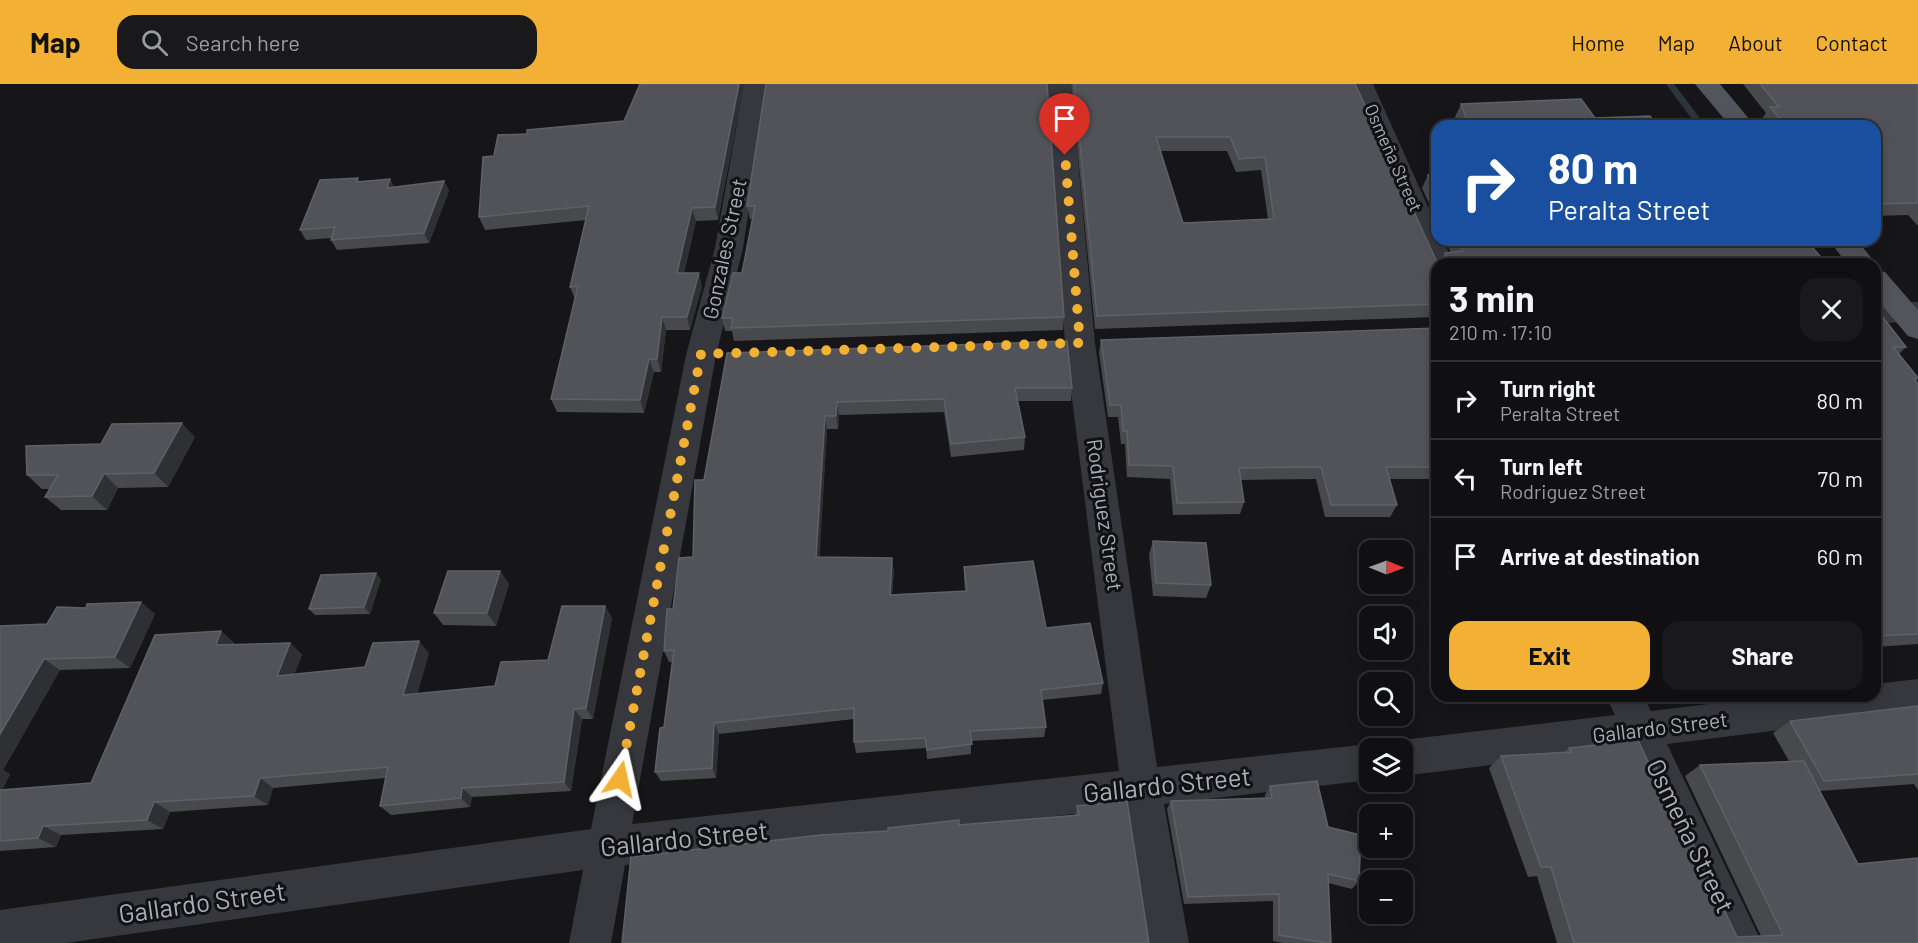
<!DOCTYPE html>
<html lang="en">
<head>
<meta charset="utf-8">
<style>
  :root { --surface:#101012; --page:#19191b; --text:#f1f3f6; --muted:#9c9d9f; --line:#303032; --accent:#f2b134 }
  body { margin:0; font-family:Barlow,sans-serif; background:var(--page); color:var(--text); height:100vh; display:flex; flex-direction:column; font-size:22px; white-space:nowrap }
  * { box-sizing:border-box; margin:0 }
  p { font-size:20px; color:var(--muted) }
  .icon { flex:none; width:33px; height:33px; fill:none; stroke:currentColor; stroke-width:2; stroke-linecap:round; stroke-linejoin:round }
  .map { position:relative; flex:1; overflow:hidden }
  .side { position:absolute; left:1431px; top:174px; width:450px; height:444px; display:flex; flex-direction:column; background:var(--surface); border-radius:18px; box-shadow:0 3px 15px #0003,0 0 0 2px var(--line) }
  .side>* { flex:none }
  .banner { position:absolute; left:1431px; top:36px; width:450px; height:126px; border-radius:18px; box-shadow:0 3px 15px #0003,0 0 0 2px var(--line); background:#1a4fa0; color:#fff; overflow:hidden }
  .needle { width:39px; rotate:91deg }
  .controls { position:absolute; left:1359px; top:456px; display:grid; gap:12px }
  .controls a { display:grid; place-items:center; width:54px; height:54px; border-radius:12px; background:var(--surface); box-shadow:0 3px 15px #0003,0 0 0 2px var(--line); font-size:30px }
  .pin { position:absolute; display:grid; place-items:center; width:51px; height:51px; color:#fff; margin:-62px -26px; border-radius:50% 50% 50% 0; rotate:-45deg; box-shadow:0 0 6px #0007 }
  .pin .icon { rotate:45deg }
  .me { position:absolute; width:66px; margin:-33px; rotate:11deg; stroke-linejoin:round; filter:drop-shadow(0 0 4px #0008) }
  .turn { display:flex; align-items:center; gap:21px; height:126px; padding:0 18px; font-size:27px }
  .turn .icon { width:78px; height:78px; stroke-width:2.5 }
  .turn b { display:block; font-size:42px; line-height:51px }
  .round { display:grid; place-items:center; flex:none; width:63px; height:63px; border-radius:18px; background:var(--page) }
  .head { display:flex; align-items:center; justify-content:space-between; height:102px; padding:0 18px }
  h1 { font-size:36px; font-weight:700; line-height:45px }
  .cta { display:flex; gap:12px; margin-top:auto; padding:12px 18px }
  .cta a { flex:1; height:69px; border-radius:18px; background:var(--accent); color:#111; font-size:24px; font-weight:700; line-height:69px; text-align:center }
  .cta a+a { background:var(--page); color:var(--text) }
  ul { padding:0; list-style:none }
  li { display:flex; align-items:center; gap:18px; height:78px; padding:0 18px; border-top:2px solid var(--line) }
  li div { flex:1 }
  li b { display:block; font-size:22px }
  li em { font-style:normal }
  header { display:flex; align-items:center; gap:36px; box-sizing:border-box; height:84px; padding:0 30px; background:var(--accent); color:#111 }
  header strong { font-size:28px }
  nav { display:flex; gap:33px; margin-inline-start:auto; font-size:21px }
  .search { width:420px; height:54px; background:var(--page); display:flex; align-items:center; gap:15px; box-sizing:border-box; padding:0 21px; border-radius:18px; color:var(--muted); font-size:22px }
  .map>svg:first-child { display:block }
</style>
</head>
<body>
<header>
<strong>Map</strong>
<div class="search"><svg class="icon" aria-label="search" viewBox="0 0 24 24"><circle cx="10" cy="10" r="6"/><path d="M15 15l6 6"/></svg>Search here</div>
<nav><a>Home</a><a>Map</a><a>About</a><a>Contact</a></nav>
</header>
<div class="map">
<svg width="1918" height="859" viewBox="0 0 1918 859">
  <rect width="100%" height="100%" fill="#161618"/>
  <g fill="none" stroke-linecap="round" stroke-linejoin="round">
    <path fill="#2c353c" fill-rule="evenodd" d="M1666,0H1674L1706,42H1697Z"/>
    <path fill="#37383d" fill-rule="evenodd" d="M744,0H768L743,164L716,271L632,740L1119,687L1065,259L1047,0H1071L1095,259L1157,683L1370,660L1382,664H1370V696L1164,720L1189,859H1147L1125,724L625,781L611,859H569L583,786L66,859H0V826L591,745L686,271L715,164Z
      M1349,0H1373L1437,143V156H1443L1454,180H1437V188L1430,187L1426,180Z
      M1918,218V238L1875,239V219Z
      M1918,595V629L1667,660L1762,859H1719L1630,664L1402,692V664H1387L1388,661L1402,656L1615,631L1606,612H1644L1651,627L1775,612H1875V600Z"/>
    <path fill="#53555c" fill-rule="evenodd" d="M1695,0H1720L1755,42H1730Z
      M1829,156H1857L1876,180H1847Z
      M1875,186L1885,188L1918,226V255L1908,252L1875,213Z"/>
  </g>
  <path fill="#47494d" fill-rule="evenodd" d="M744,0L718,136L696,137L684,189L702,202L690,246H666L661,288H654L644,329L557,328L551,315L575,215L570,203L586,136L485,146L479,133L494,72L527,50L624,37Z
    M766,0L1064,233L1063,246L734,257L732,247H725L722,234L742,189L753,135H750L747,122Z
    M1071,0H1355L1436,176H1442L1445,169H1451L1445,156H1806L1437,180V233L1095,245ZM1160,67H1227L1236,88L1261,86L1268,135L1183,139Z
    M1743,0H1918V142L1908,131L1875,132V42H1768L1762,35L1766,29Z
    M1461,20L1595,34L1658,42H1458L1455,33Z
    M1428,91H1437V137L1422,104Z
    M358,94L359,98L390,95L394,103L444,97L449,107L429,159L337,166L331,156V154L306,156L300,146Z
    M1875,232L1906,263L1899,270L1918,294L1916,298L1918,300V560L1875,563Z
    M1437,244V395H1389L1397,421L1390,433H1325L1316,395L1241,396L1244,418L1240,430L1173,431L1170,395L1127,393L1125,360H1121L1118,333H1108L1099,269L1101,256Z
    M727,269L1072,304L1071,317H1017L1025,353L1024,366L951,373L944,328L839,331L838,345H827L819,473L894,486L892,511L965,507L964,495V483L1046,544L1103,599L1101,610L1042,616L1046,643L1044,653L971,657V670L927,675L926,664L856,669L854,658V635L719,650L716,694L661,697L655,688L664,643L672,578H669L664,567L673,525L693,473L704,396Z
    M195,353L168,403L118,404L107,426H61L45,413L49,405H42L27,391L101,360Z
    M1153,457L1211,501L1206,514L1153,512L1149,470Z
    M500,487L509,500L496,542L443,541L434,529Z
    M381,495L370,530L315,531L309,525Z
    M141,518L155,530L130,584L60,586L3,686L10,690L2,706L91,699L221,547L234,559L233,561L290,559L302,571L294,591L365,583L429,569L417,610L495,602L548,576L605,522L612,534L593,635H582L571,707L472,713L470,723L391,731L380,722L385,694L273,704L268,721L170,728L163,745L61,751L56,763L0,767V542L47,540L86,524Z
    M1918,622V706L1914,700L1819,707L1858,780L1918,859H1557L1537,792L1528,793L1489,684L1501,672L1564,668L1569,664L1650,682L1737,853L1761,852L1685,692L1700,681L1789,677L1773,649L1790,637Z
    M1270,702L1328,743L1359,797L1352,805L1328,799L1331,859H1283L1273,857V817L1184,820L1167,725L1171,717L1265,714V711Z
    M1077,722L1149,859L888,747L1075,732Z"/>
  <path fill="#2f3033" d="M739,0H744L718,136L715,123Z
    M390,95L395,105L387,104Z
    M444,97L449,107L429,159L424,149Z
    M692,124L696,137L681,202L677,189Z
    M699,189L702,202L690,246L687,233Z
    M662,233L666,246L661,288L657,275Z
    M649,275L654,288L644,329L640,316Z
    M837,318L839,331L838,345L836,332Z
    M825,332L827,345L819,485L816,473Z
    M182,339L195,353L168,403L154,389Z
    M104,390L118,404L107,426L92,412Z
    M892,474L894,486L891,523L890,511Z
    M500,487L509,500L496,542L487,529Z
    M376,489L381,495L370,530L364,523Z
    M141,518L155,530L130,584L115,573Z
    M605,522L612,534L593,635L586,624Z
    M221,547L234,559L229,573L216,561Z
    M419,557L429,569L413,622L403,611Z
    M290,559L302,571L289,603L277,592Z
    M44,575L60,586L3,686L10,690L0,710V650Z
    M574,625L582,635L571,707L564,698Z
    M714,639L719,650L716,694L712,684Z
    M260,694L273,704L268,721L254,712Z
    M462,704L472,713L470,723L461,714Z
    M154,718L170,728L163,745L147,736Z
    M43,742L61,751L56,763L38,754Z"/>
  <path fill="#525359" stroke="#5f6168" stroke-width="1.5" fill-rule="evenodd" d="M640,0H739L715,123L692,124L677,189H699L687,233H662L657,275H649L640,316L551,315L578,202L570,203L589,122L479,133L483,73L494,72L498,51L527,50V46L624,37Z
    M766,0H1047L1064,233L731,244L733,234H722L733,189H742L755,122H747Z
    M1074,0H1355L1371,34L1436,176L1445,177V169L1463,167L1458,156H1806L1827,180H1437V220L1097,232ZM1156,53H1230L1239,75L1265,73L1274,135L1183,139Z
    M1760,0H1918V119L1875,120V42H1786L1770,23H1779Z
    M1581,15L1595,34L1650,32L1658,42H1469L1461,20Z
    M1428,91H1437V111Z
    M358,94L356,98L390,95L387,104L444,97L424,149L331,156L335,143L300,146L320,96Z
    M1875,232H1882L1906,263H1893L1918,294L1914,295L1918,300V550L1875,552Z
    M1437,244V383H1386L1397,421H1331L1321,383L1239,384L1244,418L1177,419L1173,382L1129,381L1127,347H1123L1121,321H1110L1101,256Z
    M1067,257L1072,304H1015L1025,353L951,360L944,315L837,318L836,332H825L816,473L892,474L890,511L967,507L964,483L1033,477L1046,544L1090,539L1103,599L1041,606L1046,643L970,647L972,660L927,666L925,654L854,658V624L714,639L712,684L655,688L660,644L664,643L674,566L664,567L667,525H673L679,474L693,473L695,396H704L727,269Z
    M182,339L154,389L104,390L92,412L45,413L58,391H27L26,362L101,360L112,340Z
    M1153,457L1206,459L1211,501L1156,499Z
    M448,487H500L487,529H434Z
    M376,489L364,523L309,525L321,491Z
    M141,518L115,573L44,575L0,650V542L47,540L57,523L86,524L87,520Z
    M562,522H605L586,624L574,625L564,698L462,704L461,714L380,722L388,683L260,694L254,712L154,718L147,736L43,742L38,754L0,757V706L91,699L155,551L221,547L216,561L290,559L277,592L365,583L373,559L419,557L403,611L495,602L501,578L548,576Z
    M1918,622V690L1824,697L1790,637Z
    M1638,656L1650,682H1656L1737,853L1783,851L1700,681L1804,677L1858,780L1918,774V859H1574L1551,783H1541L1501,672L1571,668L1569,664Z
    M1317,697L1328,743L1361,751L1359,797L1328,790L1331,859H1326L1279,851V810L1188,813L1171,717L1272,714L1270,702Z
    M1127,717L1149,859H622L631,773L820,751L888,747V744L959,736V741L1079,731L1077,722Z"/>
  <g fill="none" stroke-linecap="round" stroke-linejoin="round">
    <path stroke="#f2b134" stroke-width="10" stroke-dasharray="0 18" d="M620,695L701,270L1080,259L1065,71"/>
  </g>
  <g text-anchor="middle" stroke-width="6" stroke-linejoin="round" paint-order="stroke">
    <g font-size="18" fill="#a8adb8" stroke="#111113">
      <text transform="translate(1393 74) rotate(66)" y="6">Osmeña Street</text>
    </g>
    <g font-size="21" fill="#a8adb8" stroke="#111113">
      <text transform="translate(725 165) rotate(-78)" y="7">Gonzales Street</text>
      <text transform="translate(1104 431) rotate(82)" y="7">Rodriguez Street</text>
      <text transform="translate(1660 644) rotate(-7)" y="7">Gallardo Street</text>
    </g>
    <g font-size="26" fill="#a8adb8" stroke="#111113">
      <text transform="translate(1167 701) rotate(-6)" y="9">Gallardo Street</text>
      <text transform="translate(1690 752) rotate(64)" y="9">Osmeña Street</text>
      <text transform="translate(684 755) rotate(-6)" y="9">Gallardo Street</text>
      <text transform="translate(202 819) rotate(-8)" y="9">Gallardo Street</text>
    </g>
  </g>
</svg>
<div class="controls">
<a><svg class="needle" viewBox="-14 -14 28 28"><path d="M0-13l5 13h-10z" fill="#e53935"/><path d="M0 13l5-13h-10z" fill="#9c9d9f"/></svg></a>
<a><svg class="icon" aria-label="sound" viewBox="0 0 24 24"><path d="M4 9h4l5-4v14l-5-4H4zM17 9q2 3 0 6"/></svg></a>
<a><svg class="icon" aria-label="search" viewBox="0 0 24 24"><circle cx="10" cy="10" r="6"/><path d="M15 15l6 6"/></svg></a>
<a><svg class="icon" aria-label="layers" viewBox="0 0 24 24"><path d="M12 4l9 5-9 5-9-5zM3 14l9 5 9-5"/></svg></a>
<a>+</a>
<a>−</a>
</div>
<div class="pin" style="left:1065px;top:71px;background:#d93025"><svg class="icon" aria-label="arrive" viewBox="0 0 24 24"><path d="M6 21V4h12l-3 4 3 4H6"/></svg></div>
<svg class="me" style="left:620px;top:695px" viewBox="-20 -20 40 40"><path d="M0-17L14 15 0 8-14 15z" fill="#f2b134" stroke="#fff" stroke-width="4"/></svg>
<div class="banner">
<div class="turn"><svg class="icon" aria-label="right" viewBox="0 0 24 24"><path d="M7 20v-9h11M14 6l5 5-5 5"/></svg><div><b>80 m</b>Peralta Street</div></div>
</div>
<section class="side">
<div class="head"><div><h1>3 min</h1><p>210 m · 17:10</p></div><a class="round"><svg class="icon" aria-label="close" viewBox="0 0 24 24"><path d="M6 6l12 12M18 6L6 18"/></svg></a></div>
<ul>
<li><svg class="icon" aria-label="right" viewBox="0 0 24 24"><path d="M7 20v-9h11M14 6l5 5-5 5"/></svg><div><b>Turn right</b><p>Peralta Street</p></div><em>80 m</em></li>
<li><svg class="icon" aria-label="left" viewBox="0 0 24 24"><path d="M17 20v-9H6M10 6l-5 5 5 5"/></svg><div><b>Turn left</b><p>Rodriguez Street</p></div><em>70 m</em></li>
<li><svg class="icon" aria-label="arrive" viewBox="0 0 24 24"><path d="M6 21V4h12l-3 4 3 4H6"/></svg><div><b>Arrive at destination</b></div><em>60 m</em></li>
</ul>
<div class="cta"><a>Exit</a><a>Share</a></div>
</section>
</div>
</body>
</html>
